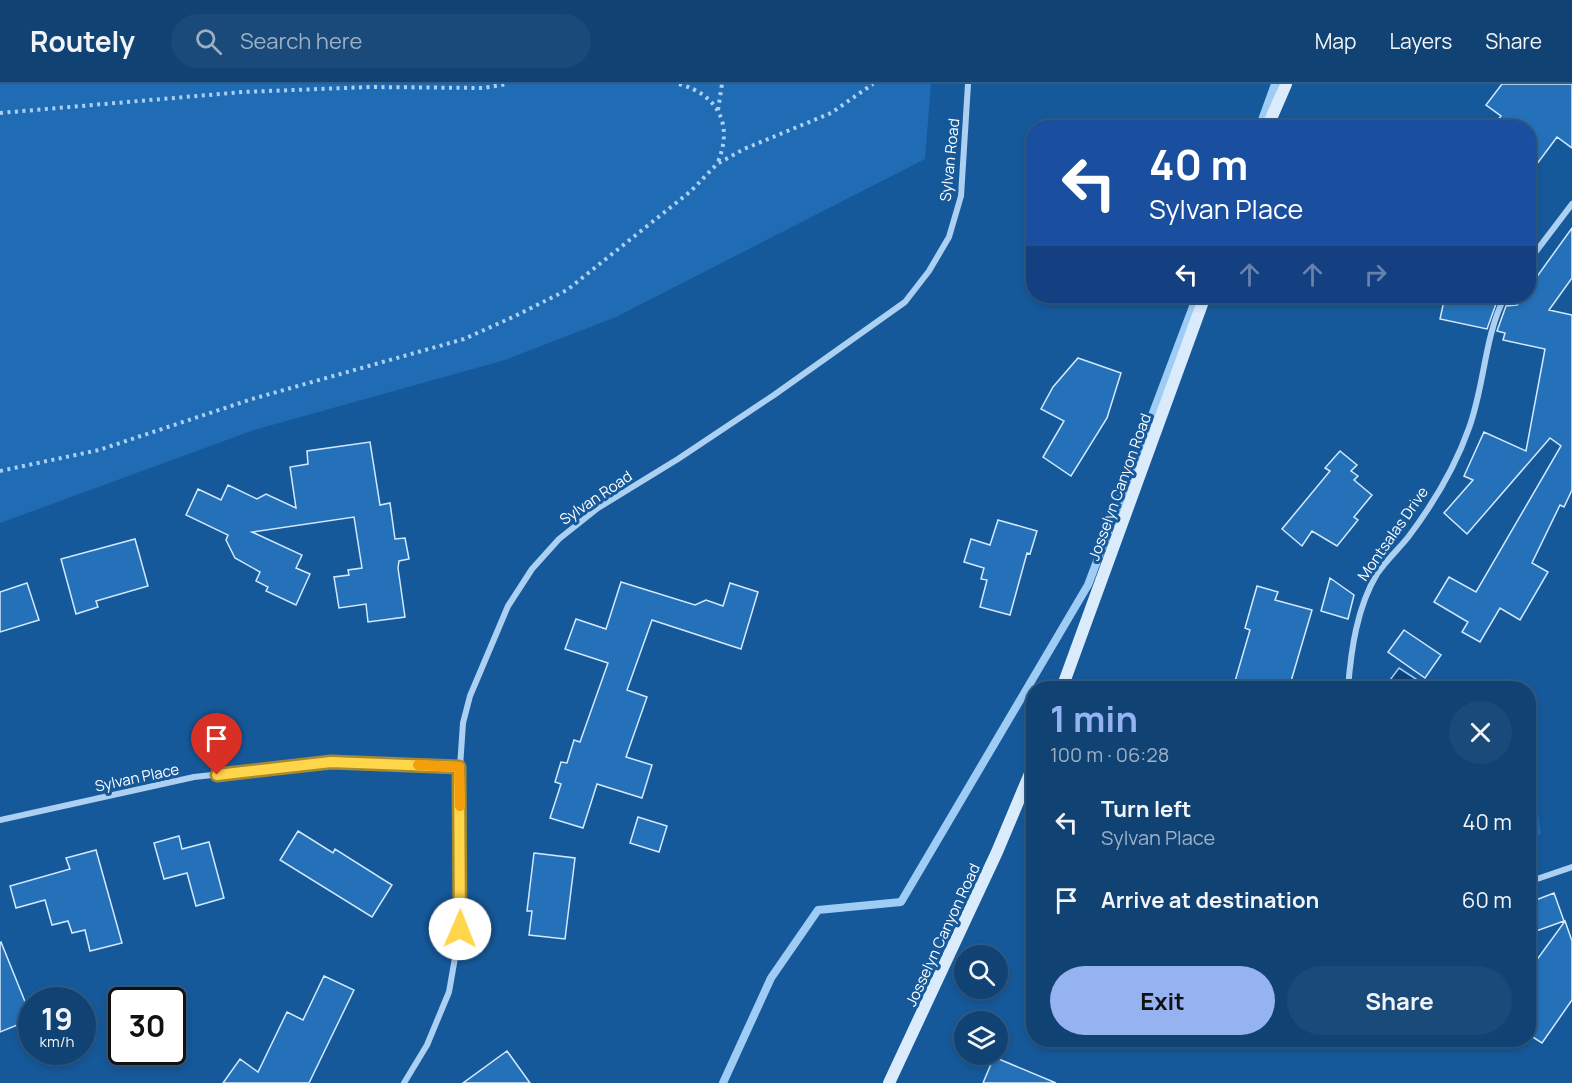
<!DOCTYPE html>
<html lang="en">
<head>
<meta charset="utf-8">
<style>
  :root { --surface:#104374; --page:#194a79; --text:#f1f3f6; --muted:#9cb0c5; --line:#305c86; --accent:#95b2f1 }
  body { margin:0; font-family:Manrope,sans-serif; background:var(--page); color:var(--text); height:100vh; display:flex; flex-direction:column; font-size:22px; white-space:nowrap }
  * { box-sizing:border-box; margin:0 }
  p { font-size:20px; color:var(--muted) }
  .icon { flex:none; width:33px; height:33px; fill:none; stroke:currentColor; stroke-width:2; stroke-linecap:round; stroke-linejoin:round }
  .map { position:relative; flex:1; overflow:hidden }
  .side { position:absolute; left:1026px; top:597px; width:510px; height:366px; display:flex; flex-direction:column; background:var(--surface); border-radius:24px; box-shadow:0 3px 9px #0003,0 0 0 2px var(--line) }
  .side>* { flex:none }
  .guide { position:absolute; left:1026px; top:36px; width:510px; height:183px; border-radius:24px; box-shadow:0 3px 9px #0003,0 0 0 2px var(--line); background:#1a4fa0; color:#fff; overflow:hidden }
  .tools { position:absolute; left:954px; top:861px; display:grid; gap:12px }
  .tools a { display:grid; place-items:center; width:54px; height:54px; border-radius:50%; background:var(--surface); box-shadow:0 3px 9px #0003,0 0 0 2px var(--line); font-size:30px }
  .speed { position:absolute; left:18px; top:903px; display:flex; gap:12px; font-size:30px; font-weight:700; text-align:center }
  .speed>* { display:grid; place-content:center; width:78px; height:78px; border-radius:50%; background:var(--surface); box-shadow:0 3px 9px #0003,0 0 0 2px var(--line); line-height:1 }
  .speed small { font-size:15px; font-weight:400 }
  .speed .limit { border:3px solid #111; border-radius:9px; background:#fff; color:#111 }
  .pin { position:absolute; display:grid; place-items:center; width:51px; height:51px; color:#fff; margin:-62px -26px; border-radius:50% 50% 50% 0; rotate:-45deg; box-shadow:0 0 6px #0007 }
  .pin .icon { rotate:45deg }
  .me { position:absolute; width:66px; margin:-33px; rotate:1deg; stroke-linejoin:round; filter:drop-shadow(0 0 4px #0008) }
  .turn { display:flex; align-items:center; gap:21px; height:126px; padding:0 24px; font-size:27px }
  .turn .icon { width:78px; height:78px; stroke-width:2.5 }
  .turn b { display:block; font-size:42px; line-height:51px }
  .lanes { display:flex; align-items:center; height:57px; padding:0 24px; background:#0003; justify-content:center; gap:30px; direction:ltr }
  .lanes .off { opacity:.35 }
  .round { display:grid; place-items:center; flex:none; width:63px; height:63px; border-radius:32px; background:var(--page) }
  .head { display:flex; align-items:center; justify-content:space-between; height:102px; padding:0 24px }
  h1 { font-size:36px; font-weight:700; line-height:45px; color:var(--accent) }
  .action { display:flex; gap:12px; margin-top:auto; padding:12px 24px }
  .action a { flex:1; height:69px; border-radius:36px; background:var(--accent); color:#111; font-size:24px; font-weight:700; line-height:69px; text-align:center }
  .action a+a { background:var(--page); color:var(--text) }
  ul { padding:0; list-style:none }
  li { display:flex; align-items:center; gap:18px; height:78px; padding:0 24px }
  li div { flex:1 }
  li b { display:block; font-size:22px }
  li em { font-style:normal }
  header { display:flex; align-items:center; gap:36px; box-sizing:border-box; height:84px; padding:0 30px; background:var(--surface); border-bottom:2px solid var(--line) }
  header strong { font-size:28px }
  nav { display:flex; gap:33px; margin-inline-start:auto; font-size:21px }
  .search { width:420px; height:54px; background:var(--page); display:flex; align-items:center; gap:15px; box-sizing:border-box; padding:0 21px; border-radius:33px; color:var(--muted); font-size:22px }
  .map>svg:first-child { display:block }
</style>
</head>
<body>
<header>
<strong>Routely</strong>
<div class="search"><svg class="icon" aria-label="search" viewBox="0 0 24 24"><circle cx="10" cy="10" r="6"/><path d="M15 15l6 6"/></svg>Search here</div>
<nav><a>Map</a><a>Layers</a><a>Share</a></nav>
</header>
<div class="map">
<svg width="1572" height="999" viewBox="0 0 1572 999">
  <rect width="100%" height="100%" fill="#16599a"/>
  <path fill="#1f6cb4" d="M0,0H931L925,75L616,233L505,276L254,346L0,439Z
    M1529,619H1538L1531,680L1541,750L1529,755Z"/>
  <path fill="#0e4277" stroke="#9eccf5" stroke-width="1.5" d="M1399,584L1419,597L1414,604H1384Z"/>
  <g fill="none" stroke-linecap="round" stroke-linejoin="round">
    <path stroke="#9eccf5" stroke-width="8" d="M1259,44L1275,0
      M723,999L771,894L818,826L901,818L1088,501L1197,212"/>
  </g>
  <path fill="#2571b9" stroke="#d3e9fc" stroke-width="1.5" d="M1502,0H1572V64L1557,53L1528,92V44H1492L1501,32L1486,21Z
    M1572,144V194L1549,226L1572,231V406L1564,423L1560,421L1532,479L1548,488L1520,536L1500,524L1480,558L1462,548L1468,538L1434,518L1449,493L1476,508L1561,362L1550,354L1467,450L1444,429L1473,396L1464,392L1484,348L1526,367L1545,265L1503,256L1505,249L1497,247L1506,222L1517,221L1524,212H1528V205Z
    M1445,212L1496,220L1487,245L1440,235Z
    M1078,274L1121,289L1107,334L1071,392L1043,373L1064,337L1041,325L1053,303Z
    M370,358L380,421L390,419L395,455L405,454L409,475L399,477L398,484L405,533L368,538L366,520L339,524L334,493L349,491L348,486L362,484L354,433L252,448L302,471L296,484L310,490L296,521L266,507L268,503L256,497L260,488L235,474L226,456L228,451L186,431L198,405L221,416L228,401L257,415L266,410L296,424L290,383L308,380L307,367Z
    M1340,367L1357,381L1351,387L1358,392L1354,396L1372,411L1354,433L1358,436L1337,462L1312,447L1302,462L1282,445L1330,387L1325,384Z
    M998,436L1037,447L1030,470L1027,469L1010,531L980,523L987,496L981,495L984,484L964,478L971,455L990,461Z
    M135,455L148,502L96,517L98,523L76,530L61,475Z
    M1330,494L1354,511L1348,535L1321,527Z
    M621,498L695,521L706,516L723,522L730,499L758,508L741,565L652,536L627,606L647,613L626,673L652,681L642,714L597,700L583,744L550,734L561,700L555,698L561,678L567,679L574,656L580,658L608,579L565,565L576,535L606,545Z
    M27,499L39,536L0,548V508Z
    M1257,502L1278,508L1275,516L1312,526L1289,604H1233L1250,546L1245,544Z
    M1404,546L1441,571L1425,594L1388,568Z
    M638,733L667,742L659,768L630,759Z
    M298,747L333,769L335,765L392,801L372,833L280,776Z
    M179,752L182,765L209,758L224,814L196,822L187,789L164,795L154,759Z
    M96,766L122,859L90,867L85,846L72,849L68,837L52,841L45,816L16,824L10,802L70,785L66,774Z
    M534,769L575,774L565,855L529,851L532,827H527Z
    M1554,809L1564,837L1528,850V819Z
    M1565,837L1572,857V916L1542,959L1528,950V888Z
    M1,858L32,935L0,948V859Z
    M324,892L354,906L309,999H223L240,975L258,988L287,928L303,936Z
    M507,967L530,999H463Z
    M994,973L1056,999H983Z"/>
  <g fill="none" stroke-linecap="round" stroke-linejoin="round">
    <path stroke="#abd0f2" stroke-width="4" stroke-dasharray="3 4.5" stroke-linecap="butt" d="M679,0C719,11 734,42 717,80
      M718,26L722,0
      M0,29L243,8L370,3L483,4L508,0
      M0,387L99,366L252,315L464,255L513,233L567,206L691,107L717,80L744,65L831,29L873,0"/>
    <path stroke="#abd0f2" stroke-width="6" d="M1528,178L1572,120
      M1348,604C1351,566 1357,523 1377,490C1386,476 1399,465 1409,452C1433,420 1456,381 1469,344C1485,300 1484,253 1505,212
      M0,736L194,693L331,678L460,683
      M1528,798L1572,783
      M404,999L427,961L449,908L460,845V683L463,639L470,612L508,522L532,485L559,455L598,424L678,375L774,311L905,218L929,187L949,153L961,112L968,0"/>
    <path stroke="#daebfc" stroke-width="12" d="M1267,44L1286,0
      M1062,604L1205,212
      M889,999L997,768L1034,680"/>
  </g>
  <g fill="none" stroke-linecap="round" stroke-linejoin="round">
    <g stroke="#a68a30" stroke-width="15">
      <path id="route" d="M217,691L331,678L459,683L460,845"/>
    </g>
    <use href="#route" stroke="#ffd54a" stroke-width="10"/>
    <path stroke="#f59e0b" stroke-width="10" d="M418,681L459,683L460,722"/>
  </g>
  <g text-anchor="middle" stroke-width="6" stroke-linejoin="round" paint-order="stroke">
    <g font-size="15" fill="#fff" stroke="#16599a">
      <text transform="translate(950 76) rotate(-84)" y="5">Sylvan Road</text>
      <text transform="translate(1120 403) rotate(-70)" y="5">Josselyn Canyon Road</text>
      <text transform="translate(596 414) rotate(-34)" y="5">Sylvan Road</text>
      <text transform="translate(1393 450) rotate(-55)" y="5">Montsalas Drive</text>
      <text transform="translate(137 694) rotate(-12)" y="5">Sylvan Place</text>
      <text transform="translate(943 851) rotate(-65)" y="5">Josselyn Canyon Road</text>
    </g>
  </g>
</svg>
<div class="tools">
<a><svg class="icon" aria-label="search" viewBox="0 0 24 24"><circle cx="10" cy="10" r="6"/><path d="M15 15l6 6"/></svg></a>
<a><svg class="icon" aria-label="layers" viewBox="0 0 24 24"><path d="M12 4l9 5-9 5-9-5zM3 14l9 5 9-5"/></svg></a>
</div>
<div class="speed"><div>19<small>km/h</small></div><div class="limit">30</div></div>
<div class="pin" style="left:217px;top:691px;background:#d93025"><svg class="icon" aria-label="arrive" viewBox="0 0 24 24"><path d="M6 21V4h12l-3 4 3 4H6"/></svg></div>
<svg class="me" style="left:460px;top:845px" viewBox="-20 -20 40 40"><circle r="19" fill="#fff"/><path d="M0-13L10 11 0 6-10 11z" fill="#ffd54a"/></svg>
<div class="guide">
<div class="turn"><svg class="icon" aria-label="left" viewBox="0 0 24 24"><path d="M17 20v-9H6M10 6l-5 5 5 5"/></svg><div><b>40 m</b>Sylvan Place</div></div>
<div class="lanes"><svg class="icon" aria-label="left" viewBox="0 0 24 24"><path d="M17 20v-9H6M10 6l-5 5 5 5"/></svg><svg class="icon off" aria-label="ahead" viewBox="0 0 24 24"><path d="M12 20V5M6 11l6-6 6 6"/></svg><svg class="icon off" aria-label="ahead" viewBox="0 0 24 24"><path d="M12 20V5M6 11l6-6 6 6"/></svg><svg class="icon off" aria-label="right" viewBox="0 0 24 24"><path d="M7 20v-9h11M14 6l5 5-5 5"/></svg></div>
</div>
<section class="side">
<div class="head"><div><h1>1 min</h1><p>100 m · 06:28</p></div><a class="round"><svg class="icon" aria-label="close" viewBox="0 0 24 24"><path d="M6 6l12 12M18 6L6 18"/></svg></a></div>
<ul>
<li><svg class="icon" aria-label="left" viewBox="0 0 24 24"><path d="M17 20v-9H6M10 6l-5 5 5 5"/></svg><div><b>Turn left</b><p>Sylvan Place</p></div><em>40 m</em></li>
<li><svg class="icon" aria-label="arrive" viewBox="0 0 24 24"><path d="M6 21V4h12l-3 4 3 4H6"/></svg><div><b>Arrive at destination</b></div><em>60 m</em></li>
</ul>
<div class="action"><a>Exit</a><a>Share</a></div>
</section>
</div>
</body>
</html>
